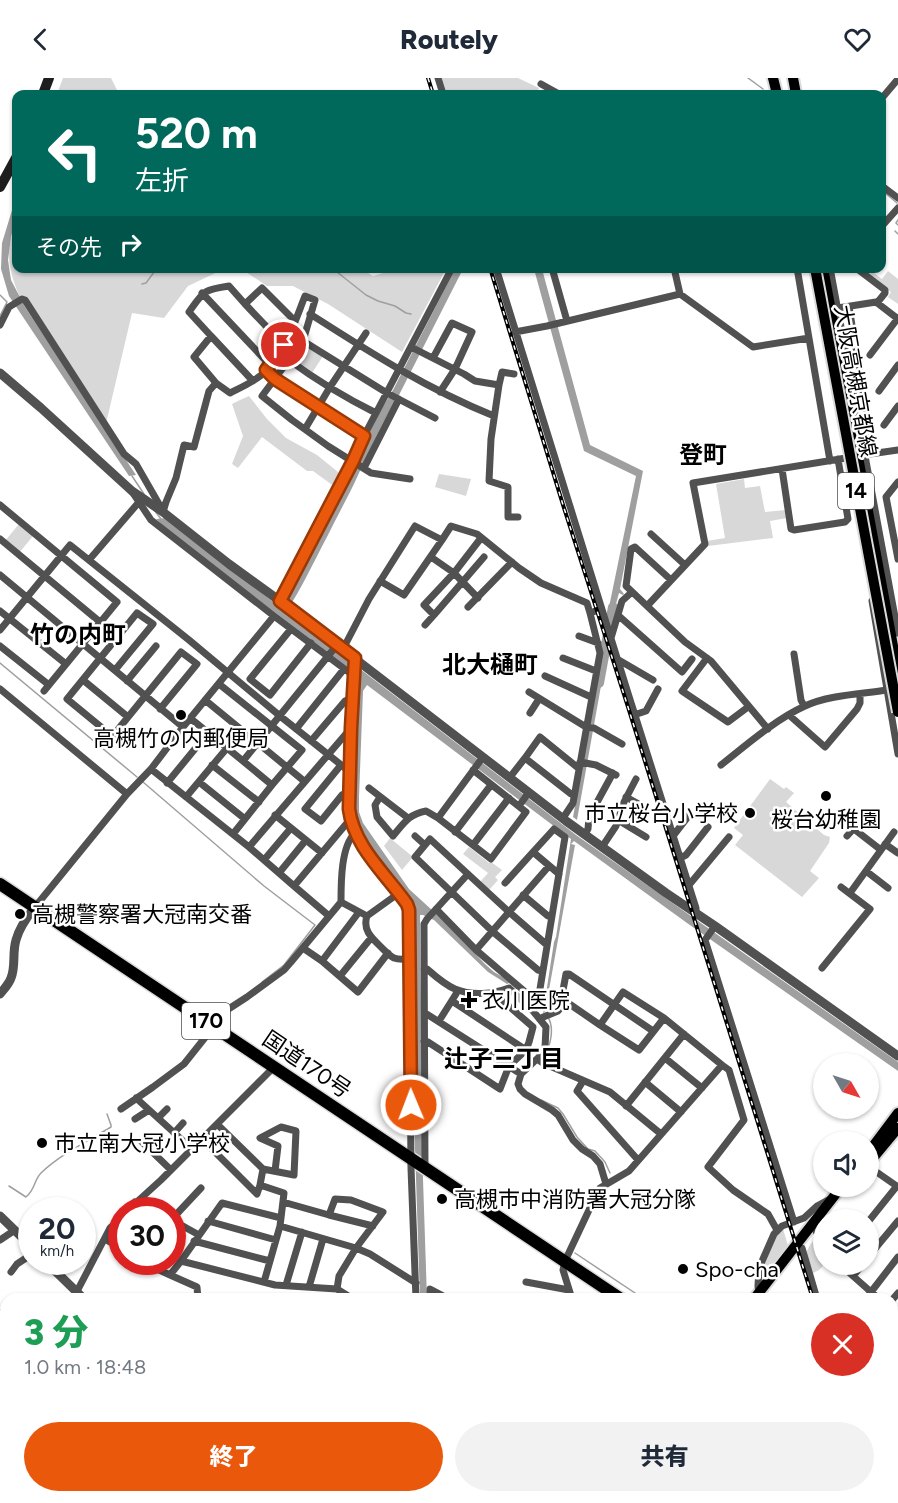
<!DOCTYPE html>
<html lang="ja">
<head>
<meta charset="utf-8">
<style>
  :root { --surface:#fff; --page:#f2f2f3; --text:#1f2937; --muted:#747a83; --accent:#ea580c }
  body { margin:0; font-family:Figtree,"Noto Sans JP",sans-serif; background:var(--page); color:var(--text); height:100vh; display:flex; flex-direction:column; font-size:22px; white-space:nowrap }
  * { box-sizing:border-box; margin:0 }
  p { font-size:20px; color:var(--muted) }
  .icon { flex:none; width:33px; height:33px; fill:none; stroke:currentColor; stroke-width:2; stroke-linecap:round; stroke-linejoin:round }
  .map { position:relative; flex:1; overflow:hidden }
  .side { position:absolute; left:0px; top:1215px; width:898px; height:210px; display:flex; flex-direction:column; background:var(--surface); border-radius:18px 18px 0 0; box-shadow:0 2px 4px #0004 }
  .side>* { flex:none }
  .hud { position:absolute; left:12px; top:12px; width:874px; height:183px; border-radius:12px; box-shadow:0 2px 4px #0004; background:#00695c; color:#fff; overflow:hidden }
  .needle { width:39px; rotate:129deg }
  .tools { position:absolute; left:813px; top:975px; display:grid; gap:12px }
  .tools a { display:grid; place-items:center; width:66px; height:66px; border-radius:50%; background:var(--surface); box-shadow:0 2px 4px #0004; font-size:30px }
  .speed { position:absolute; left:18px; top:1119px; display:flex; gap:12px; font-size:30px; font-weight:700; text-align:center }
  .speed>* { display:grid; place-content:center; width:78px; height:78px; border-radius:50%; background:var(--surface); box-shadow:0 2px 4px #0004; line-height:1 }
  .speed small { font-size:15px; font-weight:400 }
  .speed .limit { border:9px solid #d22; background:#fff; color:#111 }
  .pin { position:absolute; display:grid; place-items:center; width:51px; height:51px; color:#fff; margin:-26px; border:3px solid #fff; border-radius:50%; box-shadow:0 2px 6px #0007 }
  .me { position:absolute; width:66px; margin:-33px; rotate:359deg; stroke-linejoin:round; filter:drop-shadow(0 0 4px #0008) }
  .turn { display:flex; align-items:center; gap:21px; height:126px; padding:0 24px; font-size:27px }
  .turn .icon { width:78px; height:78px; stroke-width:2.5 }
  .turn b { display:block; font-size:42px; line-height:51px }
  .then { display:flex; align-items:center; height:57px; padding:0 24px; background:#0003; gap:12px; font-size:22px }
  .round { display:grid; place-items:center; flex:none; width:63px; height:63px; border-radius:32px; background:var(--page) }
  .headline { display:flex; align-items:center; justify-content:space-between; height:102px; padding:0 24px }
  h1 { font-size:36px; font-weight:800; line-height:45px; color:#1e9e55 }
  .primary-button { display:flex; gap:12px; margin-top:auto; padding:12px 24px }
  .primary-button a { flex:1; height:69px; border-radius:36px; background:var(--accent); color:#fff; font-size:24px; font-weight:800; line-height:69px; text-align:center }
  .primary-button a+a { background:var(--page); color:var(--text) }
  header { display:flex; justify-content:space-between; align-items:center; height:78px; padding:0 24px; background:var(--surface); font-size:27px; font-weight:800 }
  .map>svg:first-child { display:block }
</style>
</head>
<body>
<header><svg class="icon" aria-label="back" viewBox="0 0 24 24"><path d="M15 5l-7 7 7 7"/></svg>Routely<svg class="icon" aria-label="heart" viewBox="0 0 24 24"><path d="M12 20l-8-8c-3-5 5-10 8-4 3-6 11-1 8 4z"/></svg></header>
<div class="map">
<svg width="898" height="1425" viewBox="0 0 898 1425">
  <rect width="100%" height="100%" fill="#fff"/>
  <path fill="#d8d8d8" d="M63,0H111L119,16H57Z
    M441,0H518L539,10L536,16H446Z
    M16,142V190H360L373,198L396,191H446L402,274L328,226L293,208H267L246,194L224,191L188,208L164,240L132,235L104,354L24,228C15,209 6,187 10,166C11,158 14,150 16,142Z
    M859,191L870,192L882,201L888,193L898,201V226L888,219L891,214Z
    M305,267L323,278L312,295L294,283V281L301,268Z
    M249,318L267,341L286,360L317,377L338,394L339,402L335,409L313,393H307L262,359L238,390L232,386L243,358L232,326L240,322Z
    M439,396L471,401L466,418L435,409Z
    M744,401L745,410L760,408L765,434L786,432L787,440L770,443L773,460L708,468L707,463L725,460L716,406Z
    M19,446L33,458L19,475L5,463Z
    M770,701L784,711L786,709L794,715L786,724L824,757L830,759L829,765L810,793L819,800L802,819L735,767L743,757L734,750Z
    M390,760L413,779L402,792L384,768Z
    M469,769L489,785L491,784L502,792L495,799L498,802L489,812L480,804L488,795L463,776Z
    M783,1151L789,1171L761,1207V1194L771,1163Z
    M816,1159L823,1173L824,1187L819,1192L811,1196C806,1176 802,1177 816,1159Z"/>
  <path fill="#9f9f9f" d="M16,119V141L11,159L8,182L11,202L25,229L136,397L129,398L9,218L1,191L2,165Z
    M455,191H463L399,317C383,342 372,368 359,395C350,416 338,436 328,457C314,483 302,510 286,534L576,757L898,984V993L687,845L574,763L571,766L575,767L545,934L543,935L554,864L556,859L571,761L367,607L363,613L359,719V734L363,745L409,811L445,844L485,886L494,894L512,904L507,906L488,894L434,842L423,837H420L423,1101L427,1221H420L415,1070L412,871L415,833L412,824L368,767L355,741L358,597L171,456L156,441L166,440L277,527L288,513L313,467L382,330L393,312Z
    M534,191H542L590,367L643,393L620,511L624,516L623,517L619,515L611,544L608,534L636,398L584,373Z
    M600,591H604L577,742L573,739Z"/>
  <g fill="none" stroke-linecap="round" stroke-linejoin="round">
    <path stroke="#9f9f9f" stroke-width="1.5" d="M748,0L763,11
      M884,114L897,125
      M898,142L896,145L898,147
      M895,153L898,156
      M337,194L366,217L378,223L395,228L406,235L411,236
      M142,206L146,205L157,190
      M0,217L7,224L0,238
      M132,398L144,416
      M155,433L161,441
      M0,585L137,699
      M143,704L264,808L315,847L284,887L262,904
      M544,980C550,968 555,951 548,939
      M541,1022L558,1030L563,1036L577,1059L588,1071L595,1073L605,1084L610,1095
      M9,1108L26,1119C35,1112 34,1102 41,1095C61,1076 88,1063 111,1049V1047L107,1036
      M575,1175L638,1217L641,1221
      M679,1421L687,1419"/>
    <path stroke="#9f9f9f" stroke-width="10" d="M599,605L613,529"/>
    <g stroke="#dbdbdb" stroke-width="14">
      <path id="primary" d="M773,0L777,16
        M793,0L796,16
        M823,190L898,595
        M868,1075L898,1035
        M868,1086L898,1050
        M754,1221L842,1108
        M612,1425L614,1419"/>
    </g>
    <g stroke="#dbdbdb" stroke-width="15">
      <path id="trunk" d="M0,806L621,1221
        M892,1403L898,1406"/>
    </g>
    <path stroke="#515151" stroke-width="7" d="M438,0L443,16
      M541,6L559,16
      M882,20L898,1
      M882,108L898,120
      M882,148L898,130
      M496,190L627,612L696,830V835
      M552,190L567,243
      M674,190L680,216L753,269L809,260
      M797,190L830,383
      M830,190L898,555
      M856,190L885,212V215L877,225
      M202,215L270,287
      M245,226L284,267
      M849,229L873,375
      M838,230L876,224L898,241
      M310,236C371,275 427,311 494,338
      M295,243L262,210L245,226L229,208C202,212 204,213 189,234L211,258L194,279L216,305L230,315C242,309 256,303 266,293C286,273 295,243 305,218L315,222L303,263L262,318L292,342L328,368L371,395L410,401
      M0,247L9,229L22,221L25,222L124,376L136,386L163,433
      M515,254L547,248L680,216
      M211,258L253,303
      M303,263L387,315L435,340
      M411,269L464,296L475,303L499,307L502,294L514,296
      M870,277L898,240
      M433,280L452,245L472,254L455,291L440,314
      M289,282C316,302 346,320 376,335
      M266,292L275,301L364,358
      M499,307L491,361L489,403L508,409V439H518
      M879,313L898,287
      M884,347L898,328
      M305,351L330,309L366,255
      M870,376L898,372
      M364,390L399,321
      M782,391L791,451L794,452L845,444L848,441L838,381
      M898,404L886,419L898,481
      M133,415L151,442L274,538L354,598
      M0,427L117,524L44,613
      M163,434L166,424L176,400L184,367L194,369L209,313L216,305
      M651,456L685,487
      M0,461L100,544
      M431,479L454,495L478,520
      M89,482L139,424
      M0,497L183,649
      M380,503L404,517L442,462
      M280,523L353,383L364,358L452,190
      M872,523L898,676
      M647,528L626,508L631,471L635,469L671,502
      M468,529L512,484
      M0,533L66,586
      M434,537L484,479
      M619,538L682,594L692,581
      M425,547L434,537L424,527L454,495L481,460
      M291,551L250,601L270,617L311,565
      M0,552L70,467L189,562L280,638L350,694
      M579,558L598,565
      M611,560L622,523L632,514
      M0,568L49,607
      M343,571L369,521L415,448L442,462L451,448L477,456L519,490L541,505L587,525L590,535
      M794,576L801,622L804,628
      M355,580L351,650L349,731C353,760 373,782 391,804C398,813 406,821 409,832L411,1090L416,1221
      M563,580L596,593
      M707,580L682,613L728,644L748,629
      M617,581L653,602
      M545,598L591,619
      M83,602L128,639
      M127,603L156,568
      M219,606L302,672L272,707L243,683
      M0,611L127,716
      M529,614L586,649L594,650L622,666
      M205,622L304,703
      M530,635L539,621
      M634,637L646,633L658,611
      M789,637L825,669L857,631L860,625V616
      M190,640L227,670
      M296,651L344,591
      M768,651L711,583L685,564L647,528L705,466L693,405L846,380
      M112,658L67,621L137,535L153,546L115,592
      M111,660L181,574L197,586L160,631
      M311,663L345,623L352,620
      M580,684L596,687L616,697
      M212,687L259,724
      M341,687L305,731L321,743L342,717L350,713
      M721,687C746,667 776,641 805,628C828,617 861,616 887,612L889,613
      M151,691L249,769L294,808
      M473,692L526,734L491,781L438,740L483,679
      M510,699L525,680
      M199,704L245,741
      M167,705L208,655
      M369,710L408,740
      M574,717L571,716L525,680L540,659L577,689H579
      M186,719L227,670L243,683L337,567
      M380,719L375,727L377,739L393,758C404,745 409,736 426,733L438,740
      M626,719L644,729
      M519,728L529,714
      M275,737L322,775
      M563,740L573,725L600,575L590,535L601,531
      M618,742L646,759
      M854,751L881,772
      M455,754L491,707
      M355,755C341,768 341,804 341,824L367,838
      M233,756L272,707
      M585,756L588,751L589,739L613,695
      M415,758L425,767
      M673,758L690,736
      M847,758L866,737
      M885,766L898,775
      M473,767L509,720
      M249,769L351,650
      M602,769L616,748L624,724L636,701
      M680,780L686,777L708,749
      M264,782L291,750
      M866,793L888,810
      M279,795L306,762
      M505,805L533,774
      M689,807L729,759
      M399,815L367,838C362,853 373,861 383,871C386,874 390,878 394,880C399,882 404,881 409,881
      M850,815L894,754
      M523,817L548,838L551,839
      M35,829L127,716L151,691L183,649L274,538
      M436,831L476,872L537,924
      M329,838L294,808L347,745L351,742
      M715,848L705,862L794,1144
      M303,870L322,883L359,834
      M476,872L549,788
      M322,883L358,914L388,875
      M822,890L870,831L841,809
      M424,891H427C435,898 445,907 455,911C472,918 493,916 509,910L533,933L546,949L545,970L539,979L521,996L518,1006L520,1011L525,1016L552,1032L558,1037L573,1062L582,1071L593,1078L600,1086L606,1106
      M542,893L538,892L492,853L415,779L430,761L509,834L547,867
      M340,898L371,860
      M452,923L526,972
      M561,929V923L566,896H569L653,953
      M533,933L537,929L565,759L554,751L533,774L559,796
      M425,935L521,996
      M541,940L558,933L564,926L568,925L600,947L623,914L664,940L722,987
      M439,943L456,916L457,912
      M600,947L639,972L664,940
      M424,963L428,964L500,1011L509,988L526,972L529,964L533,949L497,918L495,915
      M665,980L702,1010
      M537,981L543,985L610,1014L661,1056
      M583,1003L577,1013L638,1082
      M645,1004L681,1034
      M136,1020L192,1071
      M626,1028L684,956
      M121,1031L153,1009L184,986L227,932L247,919L284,892L291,884L341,824
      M158,1040L167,1031
      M135,1041L149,1032
      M218,1047L263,1091L260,1107
      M174,1055L183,1045
      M202,1061L257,1116L260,1107L284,1115L280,1148
      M142,1064L171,1092
      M868,1088L898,1109
      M425,1090L424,846L427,841L468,796
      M263,1091L294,1097L296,1053L281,1049L260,1060L278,1068L275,1093
      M135,1124L154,1132
      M283,1124L329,1137L335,1121L351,1122L383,1134L356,1170L339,1198L337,1211
      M128,1132L161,1102L274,989
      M329,1137L373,1148
      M172,1141L201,1110
      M172,1142L199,1157
      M208,1143L276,1162
      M868,1144L897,1108
      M816,1153L824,1168
      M105,1161L122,1171
      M0,1162L15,1152
      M194,1163L270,1183
      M802,1170L817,1221
      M868,1179L898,1143
      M181,1183L222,1125L281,1140
      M142,1184L170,1197L181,1183L275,1207L337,1211L353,1221
      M840,1186L853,1198L863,1186
      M11,1194L17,1186L32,1176
      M170,1197L197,1209L198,1221
      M853,1198L871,1214L866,1221
      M264,1204L280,1148L356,1170L370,1176L416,1205
      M526,1204L569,1212
      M286,1207L302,1154
      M309,1209L323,1161
      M759,1215L758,1208L759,1190L774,1156L782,1148L804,1140L817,1128L830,1121
      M73,1221L110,1150L122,1139
      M430,1221V1211L449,1221
      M507,1221H510
      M572,1221L563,1192L565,1183L597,1115L600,1110L629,1093L722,987L729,992L744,1042L708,1089L733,1112L768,1136L777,1152
      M879,1221L871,1214L898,1179
      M892,1222L898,1215
      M0,1235L3,1238L6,1234
      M2,1270L6,1274
      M0,1291L6,1295
      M892,1315L898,1320
      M0,1328L6,1320
      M0,1356L6,1361
      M892,1369L898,1364
      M0,1396L6,1387
      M161,1419L167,1425
      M435,1419L443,1425
      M522,1419L527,1425
      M801,1419L808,1425
      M865,1419L867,1425
      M219,1425L225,1419
      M323,1425L328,1419
      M415,1425L420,1419
      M473,1425L476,1419
      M494,1425L498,1419
      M651,1425L677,1419
      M827,1425L833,1419"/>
    <path stroke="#515151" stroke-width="9" d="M0,295L41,330L132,413L163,434L229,486L280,523L566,743L666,815L715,848L898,978
      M0,916C4,911 9,906 11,900C16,888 12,875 16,862C19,850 27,839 35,829
      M0,1138L32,1169
      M46,1184L84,1221
      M283,1419L289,1425"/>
    <path stroke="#1e1e1e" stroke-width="10" d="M43,16L49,0
      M0,109L16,80"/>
    <use href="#primary" stroke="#000" stroke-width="10"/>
    <use href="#trunk" stroke="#000" stroke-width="12"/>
    <g stroke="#000" stroke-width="4">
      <path id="rail" d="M428,0L433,16
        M490,190L564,430L628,629L813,1221
        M871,1419L873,1425"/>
    </g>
    <use href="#rail" stroke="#fff" stroke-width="1.5" stroke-dasharray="4.5" stroke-linecap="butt"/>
    <g stroke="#dbdbdb" stroke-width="14" stroke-linecap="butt">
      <path id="primary-bridge" d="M815,190L898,634"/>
    </g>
    <use href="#primary-bridge" stroke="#000" stroke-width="10"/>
  </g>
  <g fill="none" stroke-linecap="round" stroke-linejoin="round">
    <g stroke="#983908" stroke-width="15">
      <path id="route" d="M284,267L266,292L275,301L364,358L353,383L280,523L355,580L351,650L349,731C354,769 386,796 407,826L409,832L411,1027"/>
    </g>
    <use href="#route" stroke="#ea580c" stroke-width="10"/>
  </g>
  <g fill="#000" stroke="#fff" stroke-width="2">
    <circle cx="181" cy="637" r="6"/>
    <circle cx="826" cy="718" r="6"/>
    <circle cx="750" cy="735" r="6"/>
    <circle cx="20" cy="836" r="6"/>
    <path d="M466 913h6v6h6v6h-6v6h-6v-6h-6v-6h6z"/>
    <circle cx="42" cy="1065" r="6"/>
    <circle cx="442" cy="1121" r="6"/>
    <circle cx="683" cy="1191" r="6"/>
  </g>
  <g text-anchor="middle" stroke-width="5" stroke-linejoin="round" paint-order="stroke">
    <g fill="#fff" stroke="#4c4c4c" stroke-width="1.5">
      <rect x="838" y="395" width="36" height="36" rx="4.5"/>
      <rect x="182" y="925" width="48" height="36" rx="4.5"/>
    </g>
    <g font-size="21" font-weight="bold" fill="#000">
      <text x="856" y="420">14</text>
      <text x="206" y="950">170</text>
    </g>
    <g font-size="22" fill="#000" stroke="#fff">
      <text transform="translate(856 303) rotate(80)" y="8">大阪高槻京都線</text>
      <text transform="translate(307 986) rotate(34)" y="8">国道170号</text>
    </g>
    <g font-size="22" fill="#000" stroke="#fff" text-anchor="start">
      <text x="181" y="668" text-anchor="middle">高槻竹の内郵便局</text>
      <text x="738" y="743" text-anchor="end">市立桜台小学校</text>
      <text x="826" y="749" text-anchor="middle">桜台幼稚園</text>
      <text x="32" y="844">高槻警察署大冠南交番</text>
      <text x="482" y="930">衣川医院</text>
      <text x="54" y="1073">市立南大冠小学校</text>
      <text x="454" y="1129">高槻市中消防署大冠分隊</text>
      <text x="695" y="1199">Spo-cha</text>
    </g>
    <g font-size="24" font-weight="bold" fill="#000" stroke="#fff">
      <text x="703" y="385">登町</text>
      <text x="78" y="565">竹の内町</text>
      <text x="490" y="595">北大樋町</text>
      <text x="504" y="989">辻子三丁目</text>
    </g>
  </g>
</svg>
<div class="tools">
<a><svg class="needle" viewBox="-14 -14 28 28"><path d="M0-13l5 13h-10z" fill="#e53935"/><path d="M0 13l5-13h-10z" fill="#747a83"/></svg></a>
<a><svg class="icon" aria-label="sound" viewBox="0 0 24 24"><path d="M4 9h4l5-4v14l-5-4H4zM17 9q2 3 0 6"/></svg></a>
<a><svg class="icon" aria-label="layers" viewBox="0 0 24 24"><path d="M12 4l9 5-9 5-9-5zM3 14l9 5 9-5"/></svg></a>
</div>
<div class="speed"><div>20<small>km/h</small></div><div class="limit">30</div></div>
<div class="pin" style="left:284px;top:267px;background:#d93025"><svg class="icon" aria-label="arrive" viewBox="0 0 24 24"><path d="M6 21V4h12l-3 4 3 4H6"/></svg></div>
<svg class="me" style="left:411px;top:1027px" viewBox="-20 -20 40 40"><circle r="17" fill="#ea580c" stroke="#fff" stroke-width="3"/><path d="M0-11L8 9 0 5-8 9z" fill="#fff"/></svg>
<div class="hud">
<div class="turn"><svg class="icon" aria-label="left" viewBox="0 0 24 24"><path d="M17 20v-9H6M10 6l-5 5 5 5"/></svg><div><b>520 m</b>左折</div></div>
<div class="then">その先<svg class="icon" aria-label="right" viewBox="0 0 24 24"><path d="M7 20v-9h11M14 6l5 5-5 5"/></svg></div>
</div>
<section class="side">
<div class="headline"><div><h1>3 分</h1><p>1.0 km · 18:48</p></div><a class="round" style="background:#d93025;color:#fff"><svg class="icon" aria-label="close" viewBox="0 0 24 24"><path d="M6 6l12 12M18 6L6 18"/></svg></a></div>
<div class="primary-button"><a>終了</a><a>共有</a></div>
</section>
</div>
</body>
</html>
